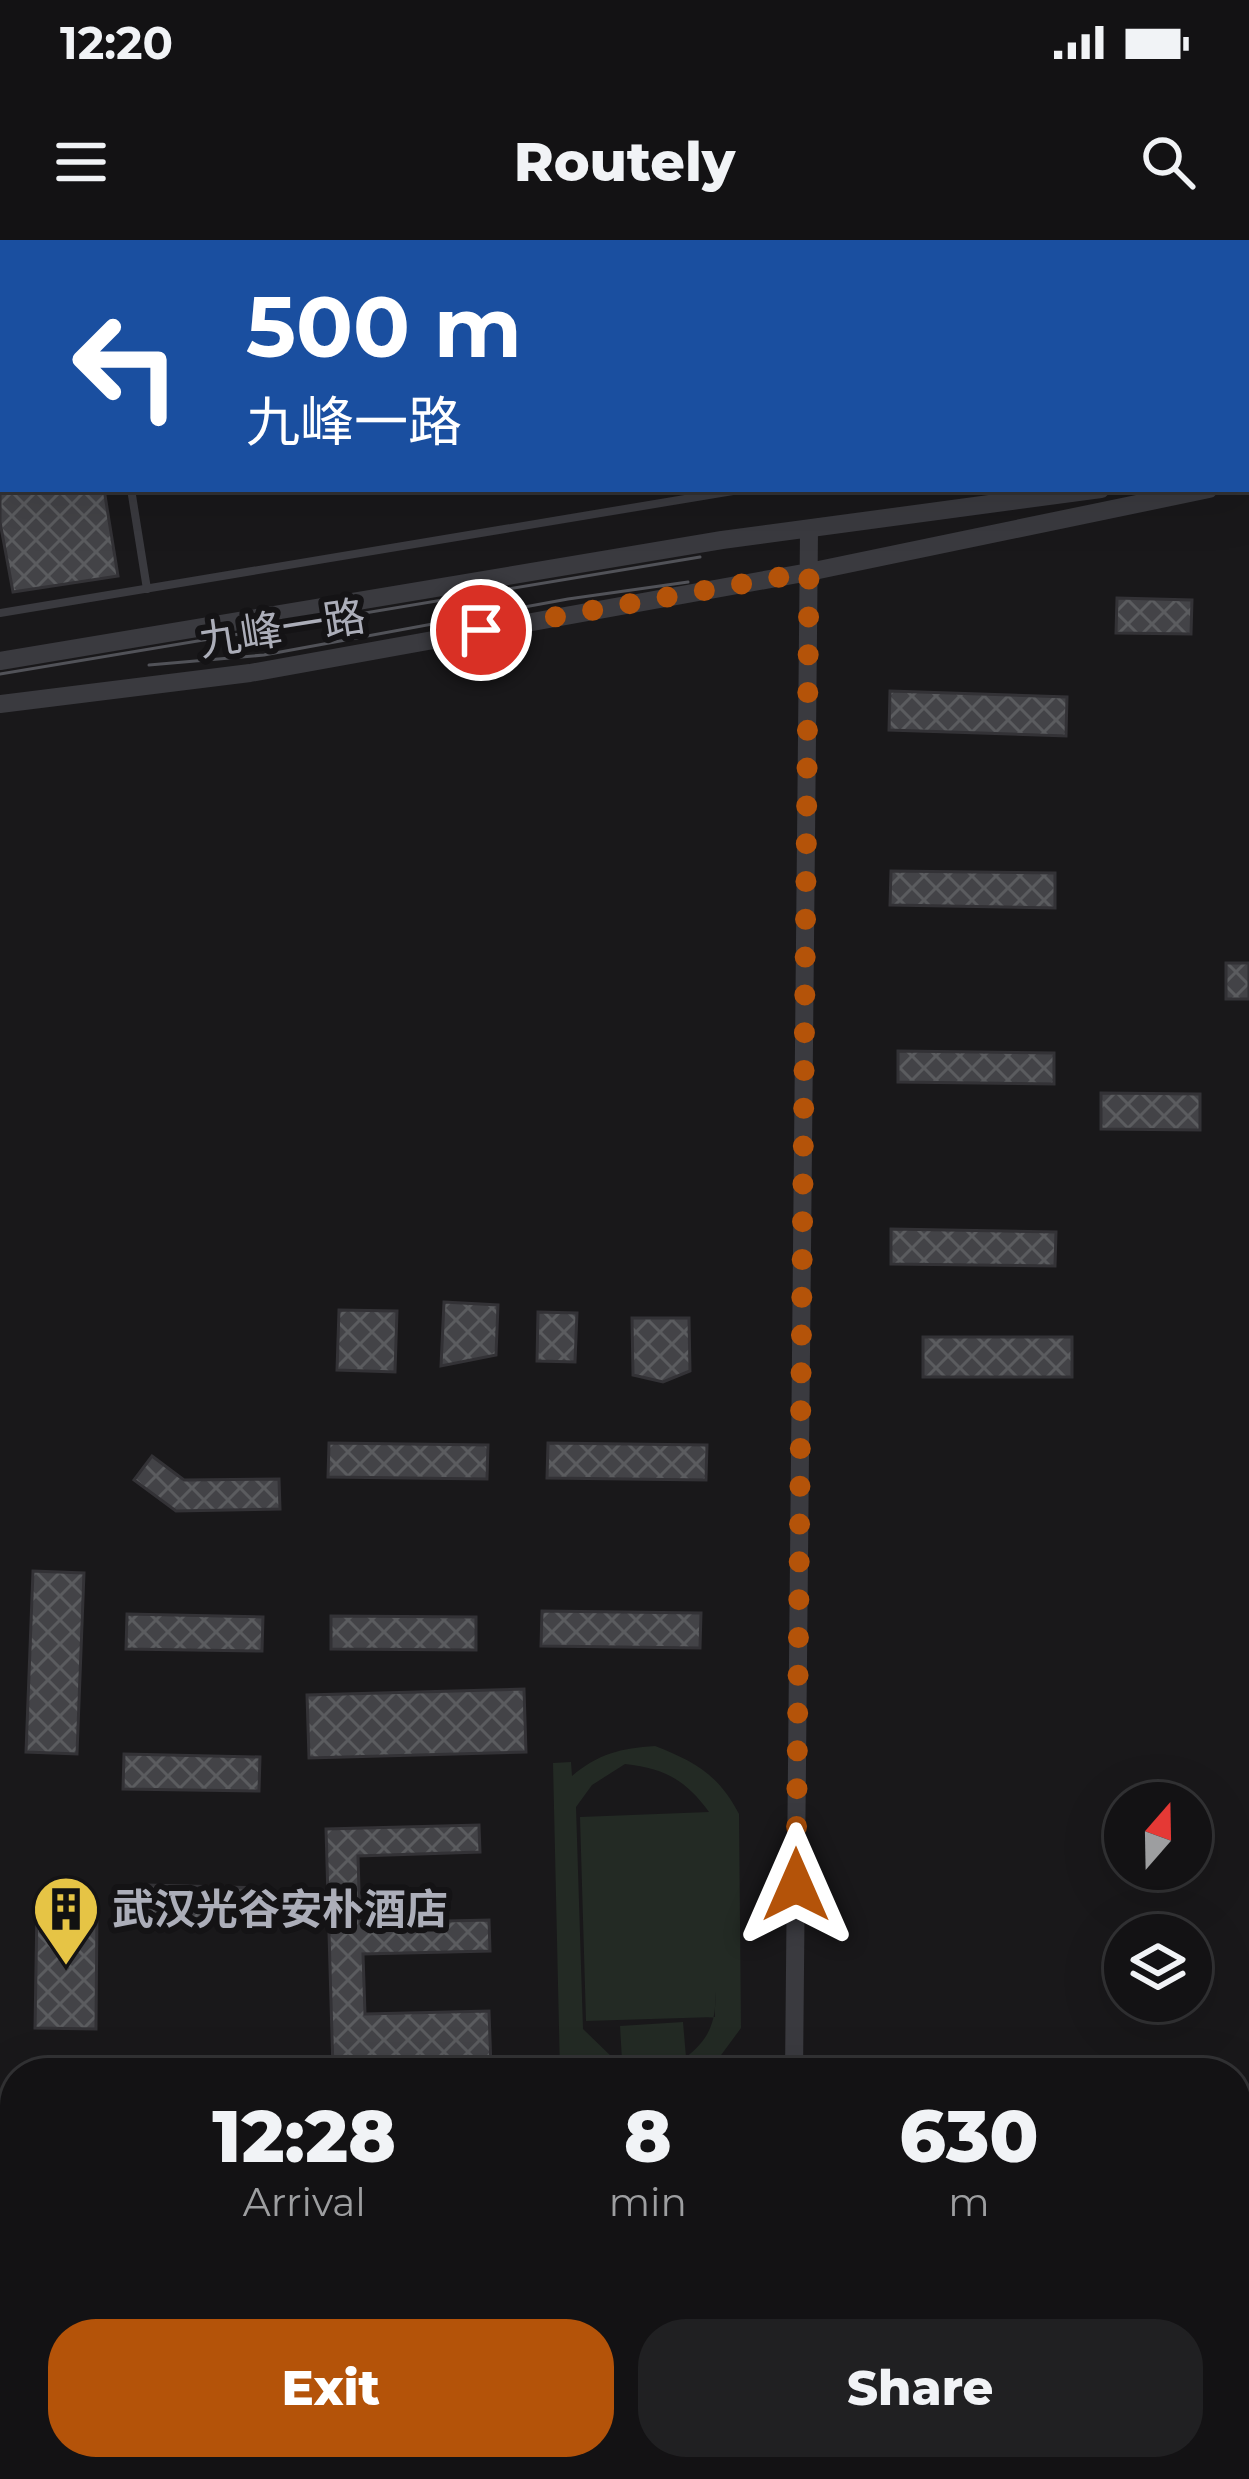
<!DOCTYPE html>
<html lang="en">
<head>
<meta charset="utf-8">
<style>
  :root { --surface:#131214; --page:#202022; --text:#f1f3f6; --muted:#9d9ea0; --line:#323234; --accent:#b45309 }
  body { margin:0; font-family:Montserrat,"Noto Sans SC",sans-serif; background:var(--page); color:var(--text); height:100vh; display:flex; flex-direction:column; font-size:45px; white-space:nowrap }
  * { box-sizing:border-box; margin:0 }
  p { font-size:39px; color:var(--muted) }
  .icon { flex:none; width:66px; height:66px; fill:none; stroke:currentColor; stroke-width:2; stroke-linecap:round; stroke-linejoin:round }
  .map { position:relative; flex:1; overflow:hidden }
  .side { position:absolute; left:0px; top:1818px; width:1251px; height:423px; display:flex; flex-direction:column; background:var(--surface); border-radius:48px 48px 0 0; box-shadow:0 12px 48px #0002,0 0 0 3px var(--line) }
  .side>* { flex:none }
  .banner { position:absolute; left:0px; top:0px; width:1251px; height:252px; box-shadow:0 12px 48px #0002,0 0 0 3px var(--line); background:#1a4fa0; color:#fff; overflow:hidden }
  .needle { width:78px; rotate:20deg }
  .buttons { position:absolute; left:1104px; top:1542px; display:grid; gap:24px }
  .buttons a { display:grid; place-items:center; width:108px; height:108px; border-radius:50%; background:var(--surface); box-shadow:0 12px 48px #0002,0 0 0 3px var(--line); font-size:60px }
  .pin { position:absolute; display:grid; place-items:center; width:102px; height:102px; color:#fff; margin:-51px; border:6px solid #fff; border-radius:50%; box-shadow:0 3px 12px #0007 }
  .me { position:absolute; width:132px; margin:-66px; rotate:0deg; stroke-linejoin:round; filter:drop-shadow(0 0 9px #0008) }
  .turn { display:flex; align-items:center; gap:42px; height:252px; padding:0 48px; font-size:54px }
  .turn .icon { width:156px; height:156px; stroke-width:2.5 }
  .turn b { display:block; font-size:84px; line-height:102px }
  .eta { display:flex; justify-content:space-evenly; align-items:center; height:204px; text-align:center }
  .eta b { font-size:72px; font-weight:800; line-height:84px }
  .cta { display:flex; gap:24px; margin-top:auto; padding:24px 48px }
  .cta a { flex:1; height:138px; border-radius:48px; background:var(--accent); color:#fff; font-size:48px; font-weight:800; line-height:138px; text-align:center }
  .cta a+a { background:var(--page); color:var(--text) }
  .status { display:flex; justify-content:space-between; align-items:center; height:84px; padding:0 60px; background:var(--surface); direction:ltr }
  .status svg { height:33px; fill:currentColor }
  header { display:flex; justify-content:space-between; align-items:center; height:156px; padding:0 48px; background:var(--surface); font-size:54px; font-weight:800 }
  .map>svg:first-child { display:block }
</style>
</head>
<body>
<div class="status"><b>12:20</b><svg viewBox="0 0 49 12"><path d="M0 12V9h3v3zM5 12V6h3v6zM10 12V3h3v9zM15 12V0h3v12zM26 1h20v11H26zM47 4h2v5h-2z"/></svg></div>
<header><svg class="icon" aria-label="menu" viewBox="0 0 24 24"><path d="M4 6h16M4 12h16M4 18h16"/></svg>Routely<svg class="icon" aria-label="search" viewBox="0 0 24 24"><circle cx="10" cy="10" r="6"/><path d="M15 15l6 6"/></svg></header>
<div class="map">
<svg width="1249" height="2239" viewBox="0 0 1249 2239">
  <defs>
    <pattern id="industrial-furrows" width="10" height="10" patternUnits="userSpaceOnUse" patternTransform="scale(3)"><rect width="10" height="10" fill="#252427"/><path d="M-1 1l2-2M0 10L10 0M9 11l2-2" fill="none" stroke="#424144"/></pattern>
    <pattern id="forest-firs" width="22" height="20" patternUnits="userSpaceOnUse" patternTransform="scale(3)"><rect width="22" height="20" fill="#232a24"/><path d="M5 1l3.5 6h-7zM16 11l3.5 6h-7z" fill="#404642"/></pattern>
    <pattern id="building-cross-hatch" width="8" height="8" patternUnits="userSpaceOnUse" patternTransform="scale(3)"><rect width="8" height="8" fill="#434347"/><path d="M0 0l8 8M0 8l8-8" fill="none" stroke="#5b5c5f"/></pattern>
  </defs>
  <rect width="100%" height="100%" fill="#19181a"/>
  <path fill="url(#industrial-furrows)" d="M0,1972H15V2226H735V2239H0Z"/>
  <path fill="#232a24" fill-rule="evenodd" d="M655,1506C694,1521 719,1535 739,1574L741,1788L713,1826L701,1833H600L588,1825L587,1833H560L553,1523L571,1522L572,1536C598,1514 621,1508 655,1506ZM625,1524C664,1528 686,1540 709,1572L580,1577L586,1781L715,1777V1752C717,1780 709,1800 686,1817L683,1782L620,1786L622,1820L685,1818L637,1831L615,1820L583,1789L576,1567L592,1545Z"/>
  <path fill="url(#forest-firs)" d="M5,0H739L751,3H15Z"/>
  <path fill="url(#building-cross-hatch)" stroke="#333236" stroke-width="3" d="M0,249H104L118,336L13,352L0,282Z
    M1117,358L1192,360L1191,394L1116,393Z
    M890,451L1067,457L1066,496L889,490Z
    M891,631L1055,633V668L890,665Z
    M1226,723H1249V759H1226Z
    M898,811L1054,813V844L898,842Z
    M1101,853L1200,854V890L1101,889Z
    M891,989L1056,992L1055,1026L891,1024Z
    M444,1062L498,1065L496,1115L441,1126Z
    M339,1070L397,1071L395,1132L337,1130Z
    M538,1072L577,1073L575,1122L537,1121Z
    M632,1078H689L690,1131L663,1142L633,1135Z
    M923,1097H1072V1137H923Z
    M329,1203L488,1205L487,1239L328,1237Z
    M548,1203L707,1205L706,1240L547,1238Z
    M152,1216L184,1240L279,1239L280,1269L176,1271L134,1240Z
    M33,1331L84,1333L77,1514L26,1512Z
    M542,1371L701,1373L700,1408L541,1406Z
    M127,1374L263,1377L262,1411L126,1409Z
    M331,1376L476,1377V1410L331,1409Z
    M524,1449L526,1512L309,1518L307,1455Z
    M124,1514L260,1517L259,1551L123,1549Z
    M479,1585L480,1612L358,1616L360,1683L489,1680L490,1711L363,1714L365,1774L489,1771L491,1827L333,1831L326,1589Z
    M146,1645L269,1648V1684L145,1682Z
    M37,1668L97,1669L96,1789L35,1788Z"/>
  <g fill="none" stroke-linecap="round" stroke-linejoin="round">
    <path stroke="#404146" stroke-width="3" stroke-dasharray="6 9" stroke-linecap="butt" d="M214,0L215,3"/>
    <path stroke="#3a3a3f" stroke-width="8" d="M0,49H3
      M0,177H3
      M131,249L147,349
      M0,373L745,249"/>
    <path stroke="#3a3a3f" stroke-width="15" d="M1236,2061L1249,2054
      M1236,2121L1249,2123
      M1236,2225H1249
      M1190,2226H1204"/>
    <path stroke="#3a3a3f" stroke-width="18" d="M1248,228H1249
      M1248,241H1249
      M0,421L722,300L1101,249
      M0,464L250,433L809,332L1209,249
      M794,1833L809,291
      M1236,1900H1249
      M0,1922H15
      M792,2239V2226"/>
    <path stroke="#515258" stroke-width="3" d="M149,425L264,415L568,359L688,342
      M0,434L700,317"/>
  </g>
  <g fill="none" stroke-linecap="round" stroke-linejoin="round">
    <path stroke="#b45309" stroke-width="21" stroke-dasharray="0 37.8" d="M481,390L809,332L796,1645"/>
  </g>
  <defs>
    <g id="building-pin" transform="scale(3.45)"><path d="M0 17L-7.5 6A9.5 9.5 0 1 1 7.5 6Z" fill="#e6c445" stroke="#141315"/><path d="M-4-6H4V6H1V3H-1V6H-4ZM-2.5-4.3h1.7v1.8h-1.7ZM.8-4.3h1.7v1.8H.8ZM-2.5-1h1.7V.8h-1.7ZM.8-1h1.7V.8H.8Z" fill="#111"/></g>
  </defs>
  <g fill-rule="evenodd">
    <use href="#building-pin" x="66" y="1669"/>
  </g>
  <g text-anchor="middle" stroke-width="12" stroke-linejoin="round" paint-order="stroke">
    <g font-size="42" fill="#acaeb9" stroke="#141315">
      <text transform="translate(282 388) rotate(-9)" y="15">九峰一路</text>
    </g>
    <g font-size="42" font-weight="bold" fill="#acaeb9" stroke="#141315" text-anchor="start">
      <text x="112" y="1684">武汉光谷安朴酒店</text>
    </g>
  </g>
</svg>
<div class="buttons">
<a><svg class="needle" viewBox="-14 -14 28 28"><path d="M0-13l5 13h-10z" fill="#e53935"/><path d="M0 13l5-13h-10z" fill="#9d9ea0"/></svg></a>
<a><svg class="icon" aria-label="layers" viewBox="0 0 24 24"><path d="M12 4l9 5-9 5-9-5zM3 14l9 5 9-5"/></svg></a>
</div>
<div class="pin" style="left:481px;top:390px;background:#d93025"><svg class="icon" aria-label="arrive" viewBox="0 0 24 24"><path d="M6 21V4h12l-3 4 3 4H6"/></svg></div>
<svg class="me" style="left:796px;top:1645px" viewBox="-20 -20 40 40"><path d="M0-17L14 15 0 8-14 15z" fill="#b45309" stroke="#fff" stroke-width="4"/></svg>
<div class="banner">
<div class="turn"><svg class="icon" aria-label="left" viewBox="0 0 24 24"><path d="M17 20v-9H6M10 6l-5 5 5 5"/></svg><div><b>500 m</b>九峰一路</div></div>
</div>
<section class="side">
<div class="eta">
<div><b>12:28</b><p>Arrival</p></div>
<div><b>8</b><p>min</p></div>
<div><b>630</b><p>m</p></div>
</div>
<div class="cta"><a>Exit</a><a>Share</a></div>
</section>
</div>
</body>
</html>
